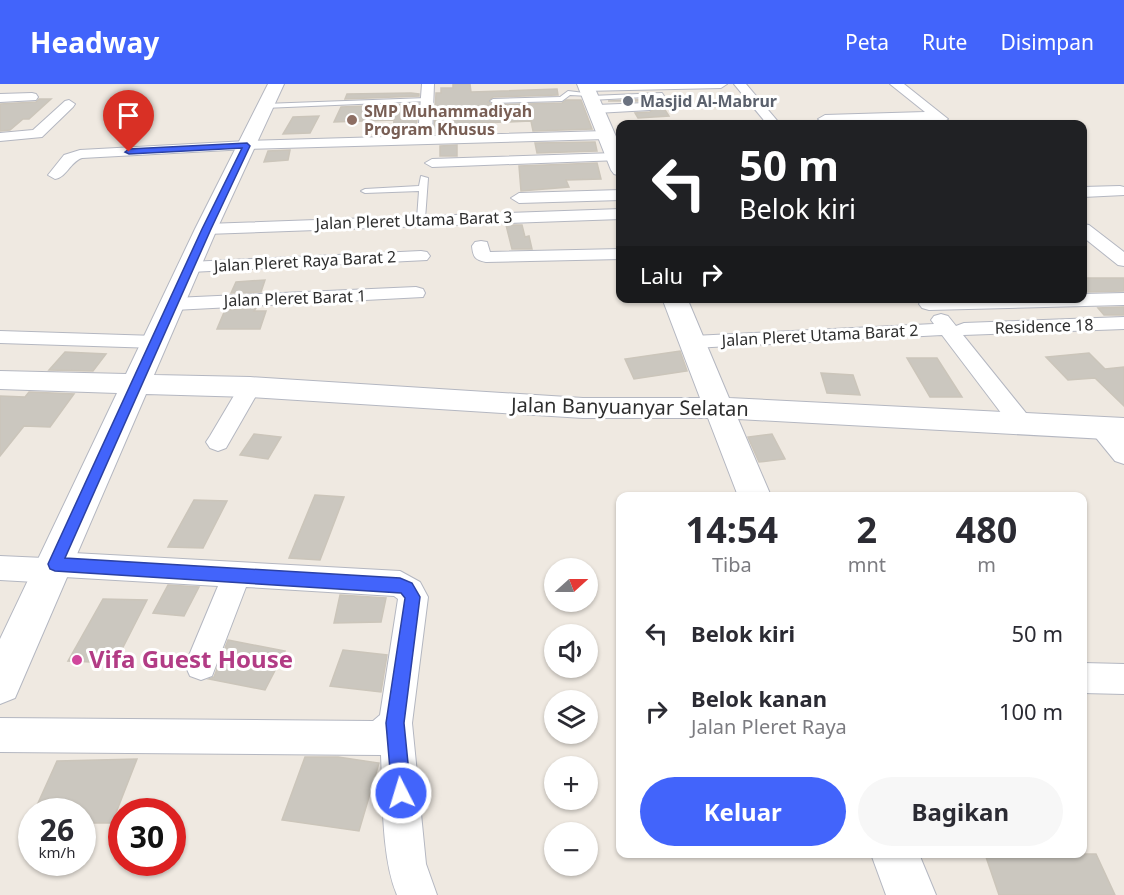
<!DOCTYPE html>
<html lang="id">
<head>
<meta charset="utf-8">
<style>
  :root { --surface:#fff; --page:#f7f7f7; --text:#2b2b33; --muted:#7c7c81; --accent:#4264fb }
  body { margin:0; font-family:"Noto Sans",sans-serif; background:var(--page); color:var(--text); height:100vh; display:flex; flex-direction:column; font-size:22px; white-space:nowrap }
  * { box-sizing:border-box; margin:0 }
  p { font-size:20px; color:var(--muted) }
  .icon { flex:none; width:33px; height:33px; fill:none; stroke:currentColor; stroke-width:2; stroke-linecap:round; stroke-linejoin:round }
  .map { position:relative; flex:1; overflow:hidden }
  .details { position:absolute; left:616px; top:408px; width:471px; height:366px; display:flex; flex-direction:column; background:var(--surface); border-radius:12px; box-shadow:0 2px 4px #0004 }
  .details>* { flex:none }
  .guide { position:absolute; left:616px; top:36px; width:471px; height:183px; border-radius:12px; box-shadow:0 2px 4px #0004; background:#202124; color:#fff; overflow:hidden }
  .needle { width:39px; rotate:69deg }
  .fabs { position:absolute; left:544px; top:474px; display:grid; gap:12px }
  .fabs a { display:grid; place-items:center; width:54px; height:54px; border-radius:50%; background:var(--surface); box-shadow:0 2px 4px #0004; font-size:30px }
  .speed { position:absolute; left:18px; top:714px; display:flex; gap:12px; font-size:30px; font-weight:700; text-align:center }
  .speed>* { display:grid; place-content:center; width:78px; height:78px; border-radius:50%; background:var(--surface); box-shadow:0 2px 4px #0004; line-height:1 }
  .speed small { font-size:15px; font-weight:400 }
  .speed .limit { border:9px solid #d22; background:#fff; color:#111 }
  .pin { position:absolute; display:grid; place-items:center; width:51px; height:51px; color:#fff; margin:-62px -26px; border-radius:50% 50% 50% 0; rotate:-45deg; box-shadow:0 0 6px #0007 }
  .pin .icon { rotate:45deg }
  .me { position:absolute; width:66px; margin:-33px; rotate:355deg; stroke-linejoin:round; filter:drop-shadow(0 0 4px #0008) }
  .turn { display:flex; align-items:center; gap:21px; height:126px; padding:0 24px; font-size:27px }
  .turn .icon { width:78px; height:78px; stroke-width:2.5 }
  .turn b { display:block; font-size:42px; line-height:51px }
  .then { display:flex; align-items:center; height:57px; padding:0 24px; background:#0003; gap:12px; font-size:22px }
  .eta { display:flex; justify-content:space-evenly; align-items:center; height:102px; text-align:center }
  .eta b { font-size:36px; font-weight:700; line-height:42px }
  .primary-button { display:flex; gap:12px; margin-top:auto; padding:12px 24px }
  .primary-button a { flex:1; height:69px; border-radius:36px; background:var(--accent); color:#fff; font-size:24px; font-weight:700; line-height:69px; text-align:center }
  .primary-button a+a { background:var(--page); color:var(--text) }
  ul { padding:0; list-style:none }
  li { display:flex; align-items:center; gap:18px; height:78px; padding:0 24px }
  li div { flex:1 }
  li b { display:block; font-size:22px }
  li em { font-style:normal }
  header { display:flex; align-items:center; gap:36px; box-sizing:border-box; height:84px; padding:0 30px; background:var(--accent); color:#fff }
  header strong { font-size:28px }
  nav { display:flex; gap:33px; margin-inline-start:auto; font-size:21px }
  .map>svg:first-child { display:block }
</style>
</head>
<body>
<header>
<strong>Headway</strong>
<nav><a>Peta</a><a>Rute</a><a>Disimpan</a></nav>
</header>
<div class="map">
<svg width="1124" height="811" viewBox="0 0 1124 811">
  <rect width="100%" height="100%" fill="#efe9e1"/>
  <path fill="#cbc7bf" stroke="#cbc5ba" stroke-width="1.5" d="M453,0H470L471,8L557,5L558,11L493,13L488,18L493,21L562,19L566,16H581L592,45L533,47L531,37L457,40V49L434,50L436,9H441V4H453Z
    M411,9L419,10V12L345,15L347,10Z
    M39,15H51L29,35H23L10,46L0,47V20L36,18Z
    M658,15L669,32L638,34L635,29L650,28L654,24L653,21L646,17H608Z
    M418,20L416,50H393L394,36L334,38L341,23Z
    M319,32L310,49L283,50L293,33Z
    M595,58L597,67L537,69L535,59Z
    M457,61V72H440V62Z
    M290,66L288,76L264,78L268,67Z
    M597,79L601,95L566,96L569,103L521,107L519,82Z
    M506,141H522L525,153L529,152L532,165H512Z
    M1083,194H1124V207L1084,208Z
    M265,196L261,208L231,209L236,198Z
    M1124,223V231H1104L1098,224Z
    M256,224L254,227H266L260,245H217L225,226Z
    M680,267L687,287L634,295L625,275Z
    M65,268L106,270L93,287L49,286Z
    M1089,269L1105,285L1124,283V322L1095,294L1068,296L1046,273Z
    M907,274H937L962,313H930Z
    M821,289L853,291L860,311L827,309Z
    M29,308L74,310L50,343L24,342L0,372V312L25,313Z
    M254,350L281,353L268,375L240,371Z
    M772,350L785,375L759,378L748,353Z
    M315,411L344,413L320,476L289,474Z
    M194,416L227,417L203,464L168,463Z
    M168,501L199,503L184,532L153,529Z
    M340,511L386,514L381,538L334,539Z
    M103,515L147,516L115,579L68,577Z
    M228,556L285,567L265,606L209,595L214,593Z
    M343,566L387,571L381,608L330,602Z
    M305,673H338L379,679L359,747L282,736Z
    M137,675L112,739H82V728H34L57,677Z
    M985,770H1096L1115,811H999Z"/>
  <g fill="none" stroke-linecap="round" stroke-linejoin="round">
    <g stroke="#b4b7c1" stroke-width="2">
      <path id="service" d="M568,7L593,10L590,12L570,11L562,17L493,19L490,17L493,15L560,13Z
        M662,9L664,12L591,16L588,14L591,12Z
        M427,14L429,17L264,24L261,22L264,20Z
        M421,92L428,94L425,135L421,138L417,135L419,107L365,109L361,107L365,105L419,102Z"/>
    </g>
    <g stroke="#b4b7c1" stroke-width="2">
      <path id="minor" d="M422,0H434L432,52L606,47L613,51L606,55L247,65L82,74C70,78 67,93 55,95L48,91L64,71L80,66L247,57L418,52Z
        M587,0H727L721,4L583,7L581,4Z
        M734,0H746L780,40H767Z
        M890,0H904L948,35L941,39L934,36L825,39L818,35L825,31L925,28Z
        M32,9L36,10L38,13L36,16L0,18V10Z
        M69,16L75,20L73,23L42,53L0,57V49L33,46L65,17Z
        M646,19L652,23L650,26L596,29L590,25L596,21Z
        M615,69L621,71L620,76L432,83L425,79L432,75Z
        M1120,102L1124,103V111L1083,113V103Z
        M621,106V116L519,119L511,114L519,109Z
        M621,125V135L206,150L198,145L206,140Z
        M1083,140L1089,141L1124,168V182L1118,181L1083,153Z
        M481,157L487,158L490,168L621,165V175L486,178C475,176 473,173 472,162L475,158Z
        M421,167L427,168L430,172L427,176L190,188L184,187L181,183L184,179L190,178Z
        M416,203L423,205L425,209L423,213L174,226L167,224L164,220L167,216L174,214Z
        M1124,209V221L929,226L922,224L919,220L922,216L928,214H1083V210Z
        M941,230L948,232L956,242L964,239L1124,233V245L963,251L1030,334L1034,340L1030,346L1022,348L1014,346L942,251L693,264L686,263L683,258L686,253L693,252L934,240L931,236L934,232Z
        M0,247L156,252L163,253L166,258L163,263L156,264L0,259Z
        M250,296L258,298L261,303L226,364L218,367L210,364L206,358L210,352L242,298Z
        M1100,336L1108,338L1124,355V380L1115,377L1088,344L1092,338Z
        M55,468L400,487L420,498L428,513L412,639L426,780L437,811H397C381,773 383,713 381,671L0,668V634L373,637L380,631L398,515L394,512L246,503L212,592L201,596L190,592L185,581L218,502L64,493L63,496L53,499L0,496V472L44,474Z
        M1083,579L1124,580V610L1083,609Z"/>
    </g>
    <g stroke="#b4b7c1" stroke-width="2">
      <path id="tertiary" d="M268,0H284L217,145L154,291L250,293L583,314H700L662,214H687L729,314L1124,334V356L738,335L771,412H738L708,334H583L250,313L146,310L15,614L0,620V555L117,309L0,305V287L126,290L195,145Z
        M577,0H593L621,64V92L614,90L611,86Z
        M871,770H919L936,811H886Z"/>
    </g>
    <use href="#service" fill="#fff" fill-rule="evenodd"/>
    <use href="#minor" fill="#fff" fill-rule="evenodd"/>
    <use href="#tertiary" fill="#fff" fill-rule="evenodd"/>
  </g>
  <path fill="#4264fb" stroke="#2b41a3" stroke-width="1.5" d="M247,59L250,62L211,145L65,474L400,494L412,499L420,513L404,639L411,709L408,716L401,719L394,716L392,709L386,639L405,514L401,509L55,487L50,485L48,480L202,145L242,64L129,70L125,68L129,65Z"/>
  <circle fill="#6b7280" stroke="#fff" stroke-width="2" cx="628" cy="17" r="6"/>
  <circle fill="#8d6e63" stroke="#fff" stroke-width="2" cx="352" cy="36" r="6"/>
  <circle fill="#d1479c" stroke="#fff" stroke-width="2" cx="77" cy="576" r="6"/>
  <g text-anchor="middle" stroke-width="6" stroke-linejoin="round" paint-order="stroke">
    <g font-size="16" font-weight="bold" fill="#5b616d" stroke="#fff" text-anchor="start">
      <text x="640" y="23">Masjid Al-Mabrur</text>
    </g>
    <g font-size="16" font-weight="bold" fill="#785e54" stroke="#fff" text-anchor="start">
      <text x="364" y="33">SMP Muhammadiyah<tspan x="364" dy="18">Program Khusus</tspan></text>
    </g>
    <g font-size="16" fill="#2e2e2e" stroke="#fff">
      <text transform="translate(414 136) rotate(-2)" y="6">Jalan Pleret Utama Barat 3</text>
      <text transform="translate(305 177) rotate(-3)" y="6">Jalan Pleret Raya Barat 2</text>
      <text transform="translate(295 214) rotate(-2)" y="6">Jalan Pleret Barat 1</text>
      <text transform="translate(1044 242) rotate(-2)" y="6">Residence 18</text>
      <text transform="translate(820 251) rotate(-3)" y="6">Jalan Pleret Utama Barat 2</text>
    </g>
    <g font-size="20" fill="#2e2e2e" stroke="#fff">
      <text transform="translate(630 323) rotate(1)" y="7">Jalan Banyuanyar Selatan</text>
    </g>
    <g font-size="24" font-weight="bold" fill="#b23c85" stroke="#fff" text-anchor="start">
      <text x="89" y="584">Vifa Guest House</text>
    </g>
  </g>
</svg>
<div class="fabs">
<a><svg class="needle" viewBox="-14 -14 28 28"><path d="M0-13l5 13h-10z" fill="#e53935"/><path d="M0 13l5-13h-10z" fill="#7c7c81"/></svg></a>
<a><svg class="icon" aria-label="sound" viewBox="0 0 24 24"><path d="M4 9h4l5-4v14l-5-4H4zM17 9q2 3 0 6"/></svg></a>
<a><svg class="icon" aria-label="layers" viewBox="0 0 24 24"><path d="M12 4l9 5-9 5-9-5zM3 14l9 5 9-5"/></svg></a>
<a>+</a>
<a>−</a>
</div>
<div class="speed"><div>26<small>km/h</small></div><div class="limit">30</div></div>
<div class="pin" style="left:129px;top:68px;background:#d93025"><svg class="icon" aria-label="arrive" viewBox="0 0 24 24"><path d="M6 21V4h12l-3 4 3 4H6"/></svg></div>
<svg class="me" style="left:401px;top:709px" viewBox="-20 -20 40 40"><circle r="17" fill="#4264fb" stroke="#fff" stroke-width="3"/><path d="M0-11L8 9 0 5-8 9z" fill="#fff"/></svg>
<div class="guide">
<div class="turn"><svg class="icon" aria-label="left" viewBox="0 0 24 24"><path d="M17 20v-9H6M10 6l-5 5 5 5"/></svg><div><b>50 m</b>Belok kiri</div></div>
<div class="then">Lalu<svg class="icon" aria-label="right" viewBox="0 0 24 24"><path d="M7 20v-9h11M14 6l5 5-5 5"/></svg></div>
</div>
<section class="details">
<div class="eta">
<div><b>14:54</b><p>Tiba</p></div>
<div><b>2</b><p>mnt</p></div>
<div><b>480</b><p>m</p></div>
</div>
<ul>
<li><svg class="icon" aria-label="left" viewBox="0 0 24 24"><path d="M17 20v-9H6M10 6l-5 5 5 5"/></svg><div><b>Belok kiri</b></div><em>50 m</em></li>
<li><svg class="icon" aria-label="right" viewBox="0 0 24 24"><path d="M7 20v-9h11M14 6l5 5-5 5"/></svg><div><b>Belok kanan</b><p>Jalan Pleret Raya</p></div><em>100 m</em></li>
</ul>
<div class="primary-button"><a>Keluar</a><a>Bagikan</a></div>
</section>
</div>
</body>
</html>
